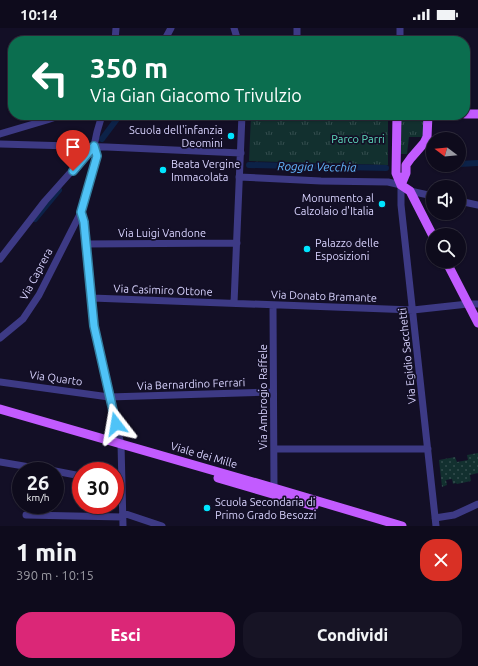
<!DOCTYPE html>
<html lang="it">
<head>
<meta charset="utf-8">
<style>
  :root { --surface:#0e0b1c; --page:#171425; --text:#f1f3f6; --muted:#9b9ba3; --line:#2e2b3b; --accent:#db2777 }
  body { margin:0; font-family:Ubuntu,sans-serif; background:var(--page); color:var(--text); height:100vh; display:flex; flex-direction:column; font-size:15px; white-space:nowrap }
  * { box-sizing:border-box; margin:0 }
  p { font-size:13px; color:var(--muted) }
  .icon { flex:none; width:22px; height:22px; fill:none; stroke:currentColor; stroke-width:2; stroke-linecap:round; stroke-linejoin:round }
  .map { position:relative; height:498px; overflow:hidden }
  .sheet { display:flex; flex-direction:column; background:var(--surface); flex:1 }
  .sheet>* { flex:none }
  .guide { position:absolute; left:8px; top:8px; width:462px; height:84px; border-radius:16px; box-shadow:0 1px 3px #0004,0 0 0 1px var(--line); background:#0b6e4f; color:#fff; overflow:hidden }
  .needle { width:26px; rotate:286deg }
  .buttons { position:absolute; left:426px; top:104px; display:grid; gap:8px }
  .buttons a { display:grid; place-items:center; width:40px; height:40px; border-radius:50%; background:var(--surface); box-shadow:0 1px 3px #0004,0 0 0 1px var(--line); font-size:20px }
  .speed { position:absolute; left:12px; top:434px; display:flex; gap:8px; font-size:20px; font-weight:700; text-align:center }
  .speed>* { display:grid; place-content:center; width:52px; height:52px; border-radius:50%; background:var(--surface); box-shadow:0 1px 3px #0004,0 0 0 1px var(--line); line-height:1 }
  .speed small { font-size:10px; font-weight:400 }
  .speed .limit { border:6px solid #d22; background:#fff; color:#111 }
  .pin { position:absolute; display:grid; place-items:center; width:34px; height:34px; color:#fff; margin:-41px -17px; border-radius:50% 50% 50% 0; rotate:-45deg; box-shadow:0 0 4px #0007 }
  .pin .icon { rotate:45deg }
  .me { position:absolute; width:44px; margin:-22px; rotate:346deg; stroke-linejoin:round; filter:drop-shadow(0 0 3px #0008) }
  .turn { display:flex; align-items:center; gap:14px; height:84px; padding:0 16px; font-size:18px }
  .turn .icon { width:52px; height:52px; stroke-width:2.5 }
  .turn b { display:block; font-size:28px; line-height:34px }
  .round { display:grid; place-items:center; flex:none; width:42px; height:42px; border-radius:16px; background:var(--page) }
  .head { display:flex; align-items:center; justify-content:space-between; height:68px; padding:0 16px }
  h1 { font-size:24px; font-weight:800; line-height:30px }
  .action { display:flex; gap:8px; margin-top:auto; padding:8px 16px }
  .action a { flex:1; height:46px; border-radius:16px; background:var(--accent); color:#fff; font-size:16px; font-weight:800; line-height:46px; text-align:center }
  .action a+a { background:var(--page); color:var(--text) }
  .status { display:flex; justify-content:space-between; align-items:center; height:28px; padding:0 20px; background:var(--surface); direction:ltr }
  .status svg { height:11px; fill:currentColor }
  .map>svg:first-child { display:block }
</style>
</head>
<body>
<div class="status"><b>10:14</b><svg viewBox="0 0 49 12"><path d="M0 12V9h3v3zM5 12V6h3v6zM10 12V3h3v9zM15 12V0h3v12zM26 1h20v11H26zM47 4h2v5h-2z"/></svg></div>
<div class="map">
<svg width="478" height="498" viewBox="0 0 478 498">
  <defs>
    <pattern id="grass-dots" width="8" height="8" patternUnits="userSpaceOnUse"><rect width="8" height="8" fill="#12302f"/><path d="M2 2h.1M6 6h.1" fill="none" stroke="#344d4e" stroke-width="1.8" stroke-linecap="round"/></pattern>
    <pattern id="park-tufts" width="24" height="20" patternUnits="userSpaceOnUse"><rect width="24" height="20" fill="#12302f"/><path d="M3 7l-1-3M5 7V3M7 7l1-3M15 17l-1-3M17 17v-4M19 17l1-3" fill="none" stroke="#344d4e"/></pattern>
  </defs>
  <rect width="100%" height="100%" fill="#130f26"/>
  <path fill="url(#grass-dots)" d="M478,425V445L470,447L471,453L457,456L456,455L453,456L452,451L446,452L447,457L442,459L439,432L455,429L457,434L468,432L467,427Z"/>
  <path fill="url(#park-tufts)" d="M251,87H388V137L249,133Z
    M400,87H425V109H409L407,126H399Z"/>
  <g fill="none" stroke-linecap="round" stroke-linejoin="round">
    <path stroke="#0c2248" stroke-width="6" d="M102,111L120,87
      M459,136L478,135
      M249,137L386,140
      M35,191L59,162"/>
    <path stroke="#3d3a85" stroke-width="7" d="M234,0L238,13
      M115,13L116,0
      M164,13L171,0
      M297,13V0
      M400,13V0
      M0,106L47,92L62,87
      M0,116L107,119L241,125
      M239,149L321,153L388,154L401,157V177L436,498
      M410,163L433,168
      M459,173L478,177
      M81,184L84,194L94,298L109,369L121,416L123,498
      M86,216L237,215
      M0,231L45,173L94,118L97,104L102,87
      M92,270L413,282L468,276H478
      M234,275L242,87
      M273,278L274,460
      M0,310L23,291L39,267L81,184L97,128L94,118
      M0,354L109,369L273,364
      M274,421H428
      M0,434L53,443
      M55,443L81,448
      M123,485L162,498
      M26,487L123,489
      M435,490L454,487L478,476"/>
    <path stroke="#c25bff" stroke-width="9" d="M465,86H478
      M397,87L396,145L401,157L410,163L433,208
      M401,157L406,145V137L411,130L424,115L427,109L428,87
      M446,233L478,295
      M0,381L274,460L402,498
      M218,450L314,478"/>
  </g>
  <g fill="none" stroke-linecap="round" stroke-linejoin="round">
    <g stroke="#337fa1" stroke-width="10">
      <path id="route" d="M73,143L94,118L97,128L81,184L84,194L85,205L94,298L116,396"/>
    </g>
    <use href="#route" stroke="#4fc3f7" stroke-width="7"/>
  </g>
  <g fill="#00e5ff" stroke="#130f26" stroke-width="1.5">
    <circle cx="231" cy="108" r="4"/>
    <circle cx="163" cy="142" r="4"/>
    <circle cx="382" cy="176" r="4"/>
    <circle cx="307" cy="221" r="4"/>
    <circle cx="207" cy="480" r="4"/>
  </g>
  <g text-anchor="middle" stroke-width="3.5" stroke-linejoin="round" paint-order="stroke">
    <g font-size="11" fill="#d9d4ff" stroke="#130f26" text-anchor="start">
      <text x="223" y="106" text-anchor="end">Scuola dell'infanzia<tspan x="223" dy="13">Deomini</tspan></text>
      <text x="171" y="140">Beata Vergine<tspan x="171" dy="13">Immacolata</tspan></text>
      <text x="374" y="174" text-anchor="end">Monumento al<tspan x="374" dy="13">Calzolaio d'Italia</tspan></text>
      <text x="315" y="219">Palazzo delle<tspan x="315" dy="13">Esposizioni</tspan></text>
      <text x="215" y="478">Scuola Secondaria di<tspan x="215" dy="13">Primo Grado Besozzi</tspan></text>
    </g>
    <g font-size="11" fill="#5fe0c0" stroke="#130f26">
      <text x="358" y="115">Parco Parri</text>
    </g>
    <g font-size="11" fill="#d9d4ff" stroke="#130f26">
      <text x="162" y="209">Via Luigi Vandone</text>
      <text transform="translate(36 246) rotate(-62)" y="4">Via Caprera</text>
      <text transform="translate(163 262) rotate(2)" y="4">Via Casimiro Ottone</text>
      <text transform="translate(324 268) rotate(2)" y="4">Via Donato Bramante</text>
      <text transform="translate(407 328) rotate(-96)" y="4">Via Egidio Sacchetti</text>
      <text transform="translate(56 350) rotate(8)" y="4">Via Quarto</text>
      <text transform="translate(191 356) rotate(-2)" y="4">Via Bernardino Ferrari</text>
      <text transform="translate(263 369) rotate(-90)" y="4">Via Ambrogio Raffele</text>
      <text transform="translate(204 427) rotate(16)" y="4">Viale dei Mille</text>
    </g>
    <g font-size="12" font-style="italic" fill="#62b6ff" stroke="#130f26">
      <text transform="translate(317 139) rotate(1)" y="4">Roggia Vecchia</text>
    </g>
  </g>
</svg>
<div class="buttons">
<a><svg class="needle" viewBox="-14 -14 28 28"><path d="M0-13l5 13h-10z" fill="#e53935"/><path d="M0 13l5-13h-10z" fill="#9b9ba3"/></svg></a>
<a><svg class="icon" aria-label="sound" viewBox="0 0 24 24"><path d="M4 9h4l5-4v14l-5-4H4zM17 9q2 3 0 6"/></svg></a>
<a><svg class="icon" aria-label="search" viewBox="0 0 24 24"><circle cx="10" cy="10" r="6"/><path d="M15 15l6 6"/></svg></a>
</div>
<div class="speed"><div>26<small>km/h</small></div><div class="limit">30</div></div>
<div class="pin" style="left:73px;top:143px;background:#d93025"><svg class="icon" aria-label="arrive" viewBox="0 0 24 24"><path d="M6 21V4h12l-3 4 3 4H6"/></svg></div>
<svg class="me" style="left:116px;top:396px" viewBox="-20 -20 40 40"><path d="M0-17L14 15 0 8-14 15z" fill="#4fc3f7" stroke="#fff" stroke-width="4"/></svg>
<div class="guide">
<div class="turn"><svg class="icon" aria-label="left" viewBox="0 0 24 24"><path d="M17 20v-9H6M10 6l-5 5 5 5"/></svg><div><b>350 m</b>Via Gian Giacomo Trivulzio</div></div>
</div>
</div>
<section class="sheet">
<div class="head"><div><h1>1 min</h1><p>390 m · 10:15</p></div><a class="round" style="background:#d93025;color:#fff"><svg class="icon" aria-label="close" viewBox="0 0 24 24"><path d="M6 6l12 12M18 6L6 18"/></svg></a></div>
<div class="action"><a>Esci</a><a>Condividi</a></div>
</section>
</body>
</html>
